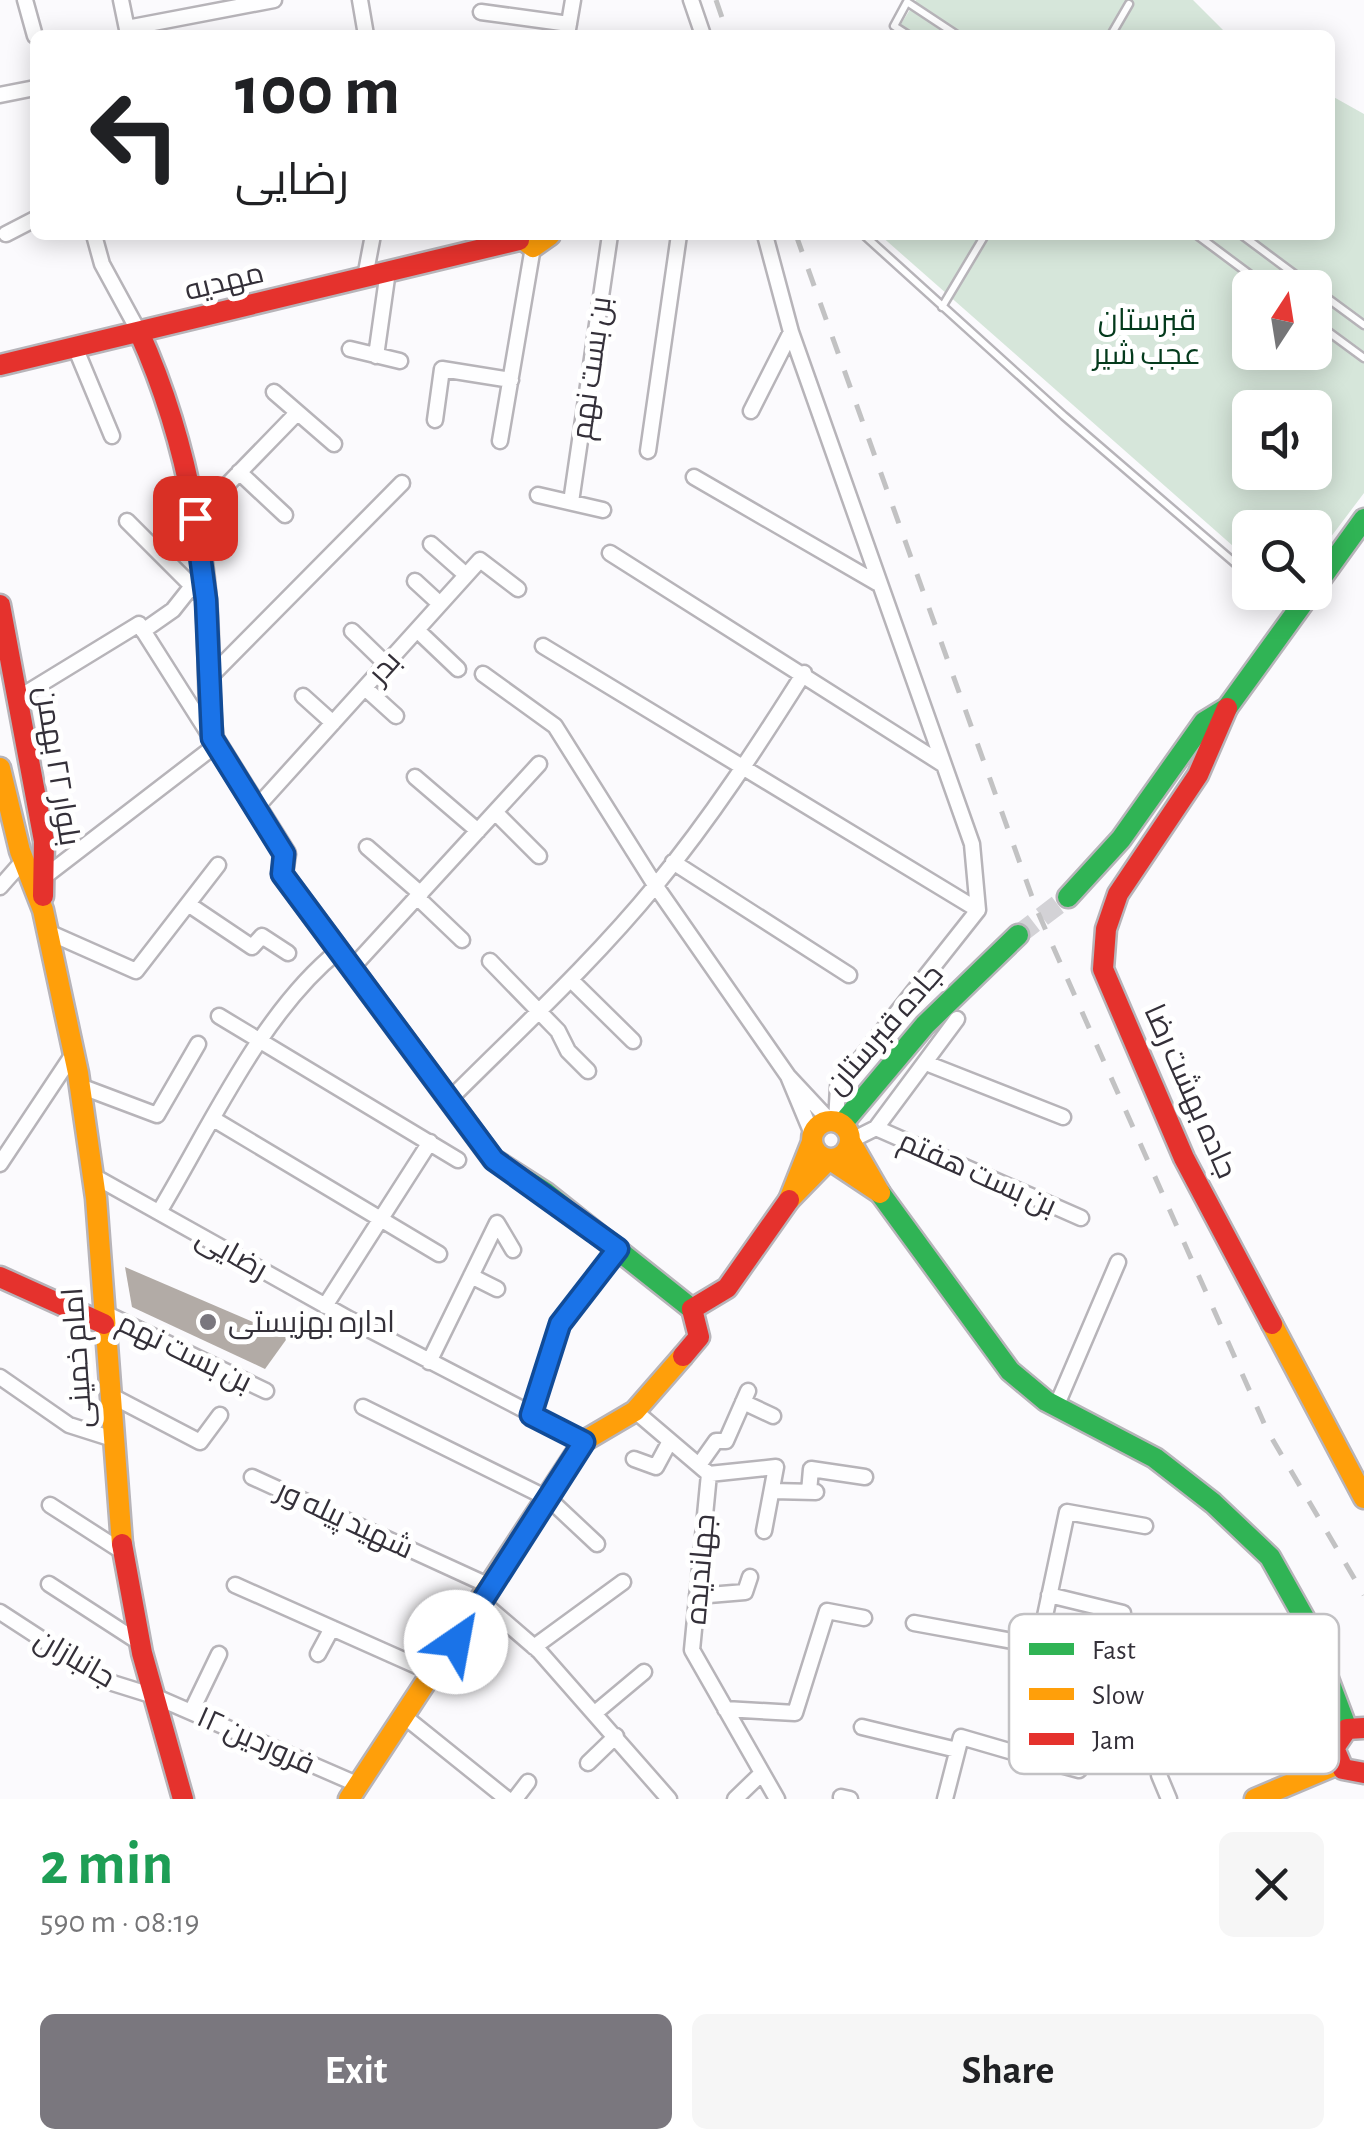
<!DOCTYPE html>
<html lang="en">
<head>
<meta charset="utf-8">
<style>
  :root { --surface:#fff; --page:#f6f6f6; --text:#202124; --muted:#757577; --accent:#7a777e }
  body { margin:0; font-family:"Alegreya Sans",Cairo,sans-serif; background:var(--page); color:var(--text); height:100vh; display:flex; flex-direction:column; font-size:38px; white-space:nowrap }
  * { box-sizing:border-box; margin:0 }
  p { font-size:32px; color:var(--muted) }
  .icon { flex:none; width:55px; height:55px; fill:none; stroke:currentColor; stroke-width:2; stroke-linecap:round; stroke-linejoin:round }
  .map { position:relative; height:1799px; overflow:hidden }
  .drawer { display:flex; flex-direction:column; background:var(--surface); flex:1 }
  .drawer>* { flex:none }
  .guide { position:absolute; left:30px; top:30px; width:1305px; height:210px; border-radius:15px; box-shadow:0 5px 25px #0003; background:#fff; color:var(--text); overflow:hidden }
  .needle { width:65px; rotate:12deg }
  .fabs { position:absolute; left:1232px; top:270px; display:grid; gap:20px }
  .fabs a { display:grid; place-items:center; width:100px; height:100px; border-radius:15px; background:var(--surface); box-shadow:0 5px 25px #0003; font-size:50px }
  .pin { position:absolute; display:grid; place-items:center; width:85px; height:85px; color:#fff; margin:-42px; border-radius:20px; box-shadow:0 5px 15px #0006 }
  .me { position:absolute; width:110px; margin:-55px; rotate:33deg; stroke-linejoin:round; filter:drop-shadow(0 0 8px #0008) }
  .turn { display:flex; align-items:center; gap:35px; height:210px; padding:0 40px; font-size:45px }
  .turn .icon { width:130px; height:130px; stroke-width:2.5 }
  .turn b { display:block; font-size:70px; line-height:85px }
  .round { display:grid; place-items:center; flex:none; width:105px; height:105px; border-radius:15px; background:var(--page) }
  .headline { display:flex; align-items:center; justify-content:space-between; height:170px; padding:0 40px }
  h1 { font-size:60px; font-weight:700; line-height:75px; color:#1e9e55 }
  .primary-button { display:flex; gap:20px; margin-top:auto; padding:20px 40px }
  .primary-button a { flex:1; height:115px; border-radius:15px; background:var(--accent); color:#fff; font-size:40px; font-weight:700; line-height:115px; text-align:center }
  .primary-button a+a { background:var(--page); color:var(--text) }
  .map>svg:first-child { display:block }
</style>
</head>
<body>
<div class="map">
<svg width="1364" height="1799" viewBox="0 0 1364 1799">
  <rect width="100%" height="100%" fill="#fbfafd"/>
  <path fill="#d6e6da" fill-rule="evenodd" d="M916,0H1193L1228,35H894Z
    M1330,95L1364,114V493L1315,558V528H1250V561L880,235H1330ZM1250,288H1315V352H1250ZM1250,408H1315V472H1250Z"/>
  <path fill="#b2aba6" d="M125,1267L288,1337L265,1369L132,1307Z"/>
  <g fill="none" stroke-linecap="round" stroke-linejoin="round">
    <path stroke="#d3d2d6" stroke-width="20" stroke-dasharray="20 10" stroke-linecap="butt" d="M1018,935L1068,897"/>
    <g stroke="#b7b4b9" stroke-width="11">
      <path id="lane" d="M908,35L894,26L907,2L957,35
        M1111,35L1129,4
        M864,235L1064,416L1250,576
        M1197,235L1268,288
        M1242,235L1313,288
        M1315,289L1364,325
        M942,307L985,235
        M1315,322L1364,358
        M1271,592L1292,608"/>
    </g>
    <g stroke="#b7b4b9" stroke-width="19">
      <path id="street" d="M25,0L35,36
        M121,0L128,34
        M360,0L366,35
        M691,0L703,35
        M481,12L569,24
        M127,28L274,0
        M567,35L573,0
        M0,95L35,88
        M6,234L35,219
        M94,235L102,264L139,332
        M765,235L791,332L972,844L978,910L838,1087L836,1122
        M365,277L373,235
        M75,347L112,436
        M350,349L400,361
        M376,356L388,271
        M274,392L334,444
        M751,411L791,332
        M435,420L442,369L511,380
        M500,441L533,247
        M648,451L679,235
        M239,472L285,515
        M694,477L877,583
        M538,495L603,510
        M571,502L610,235
        M195,518L297,413
        M127,521L204,598
        M431,544L466,575
        M610,553L944,765
        M415,581L440,604
        M417,630L458,669
        M143,631L173,610L192,586
        M352,631L386,664
        M543,646L978,910
        M483,674L555,726L655,885L788,1076
        M209,678L402,483
        M365,688L396,716
        M303,696L333,723
        M18,698L139,624L210,736
        M415,777L478,831
        M256,808L480,560L518,589
        M495,812L539,856
        M367,847L421,894
        M673,862L849,975
        M43,878L216,745
        M0,887L23,861
        M418,898L462,940
        M188,904L252,947L262,936L288,953
        M48,932L136,971L218,865
        M490,961L558,1031L568,1051L588,1071
        M351,969L539,764
        M571,980L633,1041
        M219,1016L458,1160
        M926,1063L1063,1117
        M80,1086L157,1115L198,1044
        M450,1099C520,1029 593,962 656,885C711,818 758,746 804,673
        M215,1120L439,1254
        M876,1128L1081,1218
        M813,1136L788,1076L830,1121
        M850,1141L876,1128L957,1019
        M0,1164L73,1054
        M92,1175L351,1320L584,1441
        M159,1212C210,1127 261,1013 338,951
        M471,1276L497,1289
        M325,1306L430,1142
        M103,1312L266,1391
        M429,1362L497,1223L513,1250
        M0,1377L69,1425L113,1439
        M110,1395L200,1442L220,1415
        M743,1402L773,1416
        M363,1407L549,1499L597,1544
        M1056,1407L1118,1262
        M635,1411L709,1474L692,1650L777,1799
        M531,1415L560,1324L618,1249
        M634,1459L656,1467L670,1441
        M699,1465L716,1441H726L748,1391
        M709,1474L776,1467L764,1531
        M252,1477L492,1587
        M772,1491L816,1492
        M809,1492L811,1469L865,1477
        M50,1505L123,1552
        M49,1584L140,1643
        M235,1585L435,1674
        M1049,1595L1123,1613
        M697,1596L745,1592L750,1577
        M482,1602L539,1651L669,1799
        M0,1612L106,1681L154,1696L359,1785
        M914,1623L1111,1659
        M534,1647L623,1582
        M318,1654L332,1628
        M1246,1706L1275,1736L1301,1779
        M1126,1707L1176,1723L1159,1775L1169,1799
        M725,1709L795,1713L827,1611L864,1618
        M191,1712L219,1654
        M595,1713L644,1672
        M405,1717L507,1799
        M862,1727L957,1750
        M1016,1753L1079,1770
        M588,1763L616,1736
        M841,1797L850,1799
        M515,1799L528,1782
        M735,1799L762,1773
        M945,1799L961,1737L1016,1753L1067,1512L1145,1526"/>
    </g>
    <g stroke="#b7b4b9" stroke-width="25">
      <path id="fast" d="M1315,587L1364,519
        M1068,897L1121,839L1204,722L1227,708L1311,592
        M842,1124L925,1025L1018,935
        M493,1159L546,1193L692,1309
        M880,1193L1010,1371L1046,1401L1155,1458L1213,1503L1270,1557L1307,1623L1347,1729"/>
    </g>
    <g stroke="#b7b4b9" stroke-width="25">
      <path id="slow" d="M517,235L533,247L550,235
        M213,739L285,854L282,874L493,1159
        M0,768L20,851L43,910L78,1073L96,1198L122,1544
        M812 1140a19 19 0 1 1 38 0a19 19 0 1 1-38 0Z
        M812,1142L789,1200L829,1159L880,1193L850,1141
        M1272,1324L1364,1498
        M349,1799L584,1441L635,1411L683,1356
        M1255,1799L1338,1764"/>
    </g>
    <g stroke="#b7b4b9" stroke-width="25">
      <path id="jam" d="M139,332C177,416 198,508 206,600C210,646 207,694 213,739
        M0,365L519,240
        M0,605L44,841L43,896
        M1227,708L1198,775L1118,894L1106,929L1103,969L1184,1158L1272,1324
        M0,1277L104,1324
        M683,1356L699,1337L692,1309L727,1288L789,1200
        M122,1544L142,1653L183,1799
        M1364,1728L1347,1729L1334,1748L1343,1769L1364,1773"/>
    </g>
    <use href="#lane" stroke="#fefeff" stroke-width="6"/>
    <use href="#street" stroke="#fefeff" stroke-width="14"/>
    <use href="#fast" stroke="#30b455" stroke-width="20"/>
    <use href="#slow" stroke="#ff9f0a" stroke-width="20"/>
    <use href="#jam" stroke="#e5322d" stroke-width="20"/>
    <path stroke="#c2c2c3" stroke-width="5" stroke-dasharray="18 18" stroke-linecap="butt" d="M716,0L728,35
      M796,235L1036,908L1267,1430L1364,1595"/>
  </g>
  <g fill="none" stroke-linecap="round" stroke-linejoin="round">
    <g stroke="#114b97" stroke-width="25">
      <path id="route" d="M195,518L206,600L212,738L284,854L282,874L494,1160L618,1249L560,1324L531,1415L584,1442L456,1642"/>
    </g>
    <use href="#route" stroke="#1a73e8" stroke-width="18"/>
  </g>
  <circle fill="#7a777e" stroke="#fff" stroke-width="4" cx="208" cy="1322" r="10"/>
  <g text-anchor="middle" stroke-width="10" stroke-linejoin="round" paint-order="stroke">
    <g font-size="30" fill="#343039" stroke="#fff">
      <text transform="translate(224 281) rotate(-14)" y="10">مهدیه</text>
      <text transform="translate(591 368) rotate(-82)" y="10">بن بست نهم</text>
      <text transform="translate(384 667) rotate(-48)" y="10">بدر</text>
      <text transform="translate(58 766) rotate(81)" y="10">بلوار ۲۲ بهمن</text>
      <text transform="translate(884 1029) rotate(-49)" y="10">جاده قبرستان</text>
      <text transform="translate(1191 1091) rotate(66)" y="10">جاده بهشت رضا</text>
      <text transform="translate(978 1173) rotate(24)" y="10">بن بست هفتم</text>
      <text transform="translate(232 1253) rotate(29)" y="10">رضایی</text>
      <text transform="translate(185 1352) rotate(26)" y="10">بن بست نهم</text>
      <text transform="translate(77 1358) rotate(-94)" y="10">امام خمینی</text>
      <text transform="translate(345 1519) rotate(25)" y="10">شهید پیله ور</text>
      <text transform="translate(700 1569) rotate(-85)" y="10">جهاندیده</text>
      <text transform="translate(75 1658) rotate(30)" y="10">جانبازان</text>
      <text transform="translate(256 1740) rotate(24)" y="10">۱۲ فروردین</text>
    </g>
    <g font-size="30" fill="#043a1c" stroke="#fff">
      <text x="1147" y="330">قبرستان<tspan x="1147" dy="34">عجب شیر</tspan></text>
    </g>
    <g font-size="30" fill="#343039" stroke="#fff" text-anchor="start">
      <text x="228" y="1332">اداره بهزیستی</text>
    </g>
  </g>
  <rect x="1009" y="1614" width="330" height="160" rx="15" fill="#fff" stroke="#c2c1c4" stroke-width="2.5"/>
  <rect x="1029" y="1643" width="45" height="12" fill="#30b455"/>
  <rect x="1029" y="1688" width="45" height="12" fill="#ff9f0a"/>
  <rect x="1029" y="1733" width="45" height="12" fill="#e5322d"/>
  <g font-size="28" fill="#343039">
    <text x="1092" y="1659">Fast</text>
    <text x="1092" y="1704">Slow</text>
    <text x="1092" y="1749">Jam</text>
  </g>
</svg>
<div class="fabs">
<a><svg class="needle" viewBox="-14 -14 28 28"><path d="M0-13l5 13h-10z" fill="#e53935"/><path d="M0 13l5-13h-10z" fill="#757577"/></svg></a>
<a><svg class="icon" aria-label="sound" viewBox="0 0 24 24"><path d="M4 9h4l5-4v14l-5-4H4zM17 9q2 3 0 6"/></svg></a>
<a><svg class="icon" aria-label="search" viewBox="0 0 24 24"><circle cx="10" cy="10" r="6"/><path d="M15 15l6 6"/></svg></a>
</div>
<div class="pin" style="left:195px;top:518px;background:#d93025"><svg class="icon" aria-label="arrive" viewBox="0 0 24 24"><path d="M6 21V4h12l-3 4 3 4H6"/></svg></div>
<svg class="me" style="left:456px;top:1642px" viewBox="-20 -20 40 40"><circle r="19" fill="#fff"/><path d="M0-13L10 11 0 6-10 11z" fill="#1a73e8"/></svg>
<div class="guide">
<div class="turn"><svg class="icon" aria-label="left" viewBox="0 0 24 24"><path d="M17 20v-9H6M10 6l-5 5 5 5"/></svg><div><b>100 m</b>رضایی</div></div>
</div>
</div>
<section class="drawer">
<div class="headline"><div><h1>2 min</h1><p>590 m · 08:19</p></div><a class="round"><svg class="icon" aria-label="close" viewBox="0 0 24 24"><path d="M6 6l12 12M18 6L6 18"/></svg></a></div>
<div class="primary-button"><a>Exit</a><a>Share</a></div>
</section>
</body>
</html>
